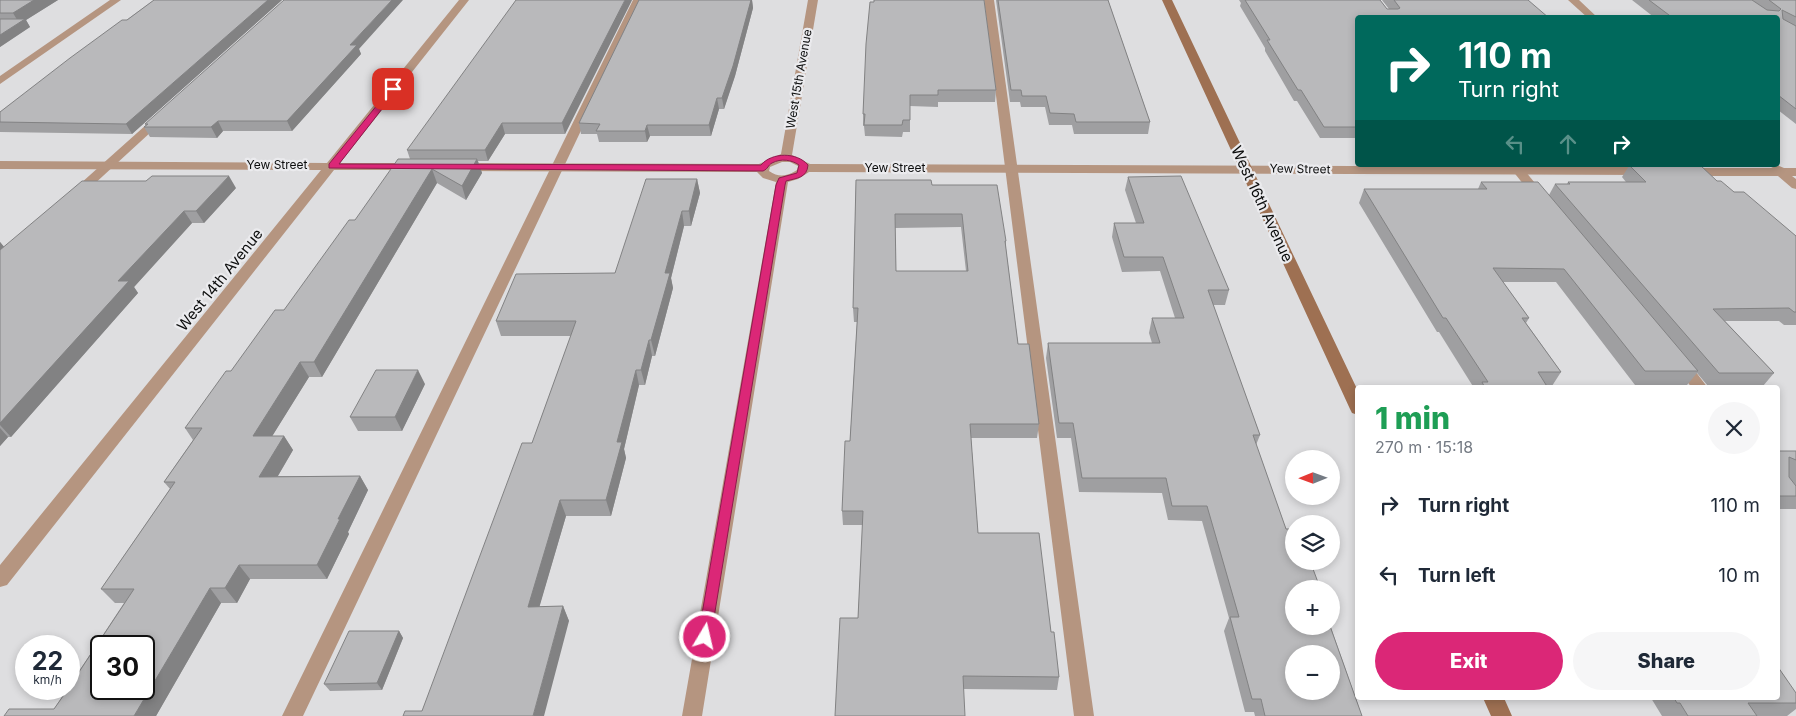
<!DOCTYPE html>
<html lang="en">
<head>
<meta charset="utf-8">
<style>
  :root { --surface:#fff; --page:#f6f6f7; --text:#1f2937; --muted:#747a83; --accent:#db2777 }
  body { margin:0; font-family:Inter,sans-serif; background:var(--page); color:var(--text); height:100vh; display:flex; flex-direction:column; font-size:19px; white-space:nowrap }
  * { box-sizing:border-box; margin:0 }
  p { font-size:16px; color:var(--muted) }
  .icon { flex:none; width:28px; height:28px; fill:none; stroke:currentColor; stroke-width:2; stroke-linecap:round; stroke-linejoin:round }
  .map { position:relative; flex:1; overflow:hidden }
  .details { position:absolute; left:1355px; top:385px; width:425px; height:315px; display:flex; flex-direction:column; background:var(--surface); border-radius:5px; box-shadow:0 2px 8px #0003 }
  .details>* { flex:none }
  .hud { position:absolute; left:1355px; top:15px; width:425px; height:152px; border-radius:5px; box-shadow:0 2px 8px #0003; background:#00695c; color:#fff; overflow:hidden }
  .needle { width:32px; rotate:269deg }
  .buttons { position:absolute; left:1285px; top:450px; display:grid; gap:10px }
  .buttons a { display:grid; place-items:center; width:55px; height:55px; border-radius:50%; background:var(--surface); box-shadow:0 2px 8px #0003; font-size:25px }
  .speed { position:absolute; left:15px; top:635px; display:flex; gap:10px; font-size:25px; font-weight:700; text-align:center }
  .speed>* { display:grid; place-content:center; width:65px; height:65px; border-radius:50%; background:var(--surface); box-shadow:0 2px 8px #0003; line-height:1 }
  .speed small { font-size:12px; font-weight:400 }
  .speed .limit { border:2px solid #111; border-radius:8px; background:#fff; color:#111 }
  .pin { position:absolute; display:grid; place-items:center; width:42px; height:42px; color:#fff; margin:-21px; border-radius:10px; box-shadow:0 2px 8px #0006 }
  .me { position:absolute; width:55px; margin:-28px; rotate:9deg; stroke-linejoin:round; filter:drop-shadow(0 0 4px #0008) }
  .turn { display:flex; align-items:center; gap:18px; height:105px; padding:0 20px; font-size:22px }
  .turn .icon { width:65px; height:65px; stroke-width:2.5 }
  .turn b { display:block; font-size:35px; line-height:42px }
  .lanes { display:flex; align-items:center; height:48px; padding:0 20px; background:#0003; justify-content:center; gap:25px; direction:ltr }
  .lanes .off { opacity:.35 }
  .round { display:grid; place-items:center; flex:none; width:52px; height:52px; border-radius:26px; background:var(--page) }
  .summary { display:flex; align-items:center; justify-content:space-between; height:85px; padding:0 20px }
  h1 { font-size:30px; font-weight:800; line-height:38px; color:#1e9e55 }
  .action { display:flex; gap:10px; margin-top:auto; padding:10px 20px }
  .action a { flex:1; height:58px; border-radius:30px; background:var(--accent); color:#fff; font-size:20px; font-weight:800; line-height:58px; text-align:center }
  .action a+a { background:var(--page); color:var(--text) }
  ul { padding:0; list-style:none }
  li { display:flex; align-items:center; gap:15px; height:70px; padding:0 20px }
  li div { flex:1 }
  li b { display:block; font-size:19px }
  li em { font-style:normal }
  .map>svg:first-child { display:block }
</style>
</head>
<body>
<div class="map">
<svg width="1796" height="716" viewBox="0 0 1796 716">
  <rect width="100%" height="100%" fill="#dedee0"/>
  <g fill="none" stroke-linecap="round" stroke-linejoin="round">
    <path fill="#b59580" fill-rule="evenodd" d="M633,0H643L303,716H282Z
      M984,0H994L1094,716H1074Z
      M160,115L164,116L166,118L164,120L79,198H71L69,195L71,192L156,116Z
      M1508,165H1520L1544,194L1546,197L1544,200H1536Z
      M1681,358L1686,359L1708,388H1692L1673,363L1676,359Z"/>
    <path fill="#b59580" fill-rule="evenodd" d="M110,0H121L0,84V76Z
      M459,0H469L340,163H411L415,164L417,167L415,170H334L7,585L0,587V565L321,170L0,169V161L327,163Z
      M808,0H818L792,155L810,164L1645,167L1651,171L1645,175L809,172L798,179L788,182L702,716H682L776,182L763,178L757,172L461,171L455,167L461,163L759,164L781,154ZM782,162H790L798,166L797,170C788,176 779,178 769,171L770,167Z
      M1568,0H1579L1598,18H1588Z
      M1777,165L1784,168H1796V176H1792L1796,179V189L1792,188L1778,176H1686L1680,172L1686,168H1771Z"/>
    <path fill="#9e7052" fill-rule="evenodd" d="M1162,0H1172L1358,391V415L1352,413L1350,409Z
      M1483,698H1504L1512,716H1491Z"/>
  </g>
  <path fill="#9f9fa1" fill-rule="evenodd" d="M0,0H58L26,20L30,27L0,47Z
    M154,0H282L132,134L0,132V112Z
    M632,0L565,134H505L488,161H478L482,173L466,200L437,183L322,377H309L272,436H284L293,450L278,476H360L368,490L348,532L349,534L327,579H250L237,603H221L156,716H4L54,709L124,603H115L101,589L170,489L164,482L193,440L185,428L231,371L284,310L355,220L410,159L407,150Z
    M639,0H752L753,8L735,76L724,109H719L711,136H650L647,142H599L597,134H581L579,123Z
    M996,0H1108L1150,122L1148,134H1074L1072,125H1049L1045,107H1021L1020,102H1010Z
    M1239,0H1380L1387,9H1389L1382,0H1528L1358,18V138H1320L1297,101H1294L1265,51V48L1240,6L1241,3Z
    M1632,0H1796V124L1778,110V18H1655Z
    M874,2L996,90L995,102H938V107L910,106V132H903L902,137L865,136L864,126H863V114Z
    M359,49L361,54L292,131H223L217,138L150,137L144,127L146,126L145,124Z
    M1610,165H1680L1717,181L1796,236V325H1784L1779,321H1725L1774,373L1763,386H1708L1697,373L1687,385H1635L1556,282H1503L1529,318L1526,323L1561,372L1552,386H1547L1548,388H1474L1439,332H1437L1359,203L1364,189H1478L1481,182L1549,195L1555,184H1567L1568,182H1626L1622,177L1629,166Z
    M1128,177L1229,290L1225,305H1213L1260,435L1256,445L1286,529L1319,585L1317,588L1362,716H1255L1254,712H1245L1224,631L1229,618L1202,521L1168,520L1162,493L1079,492L1071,438H1057L1046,358L1048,343H1152L1149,333L1152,318H1175L1160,271L1122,272L1112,237L1114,223H1136L1125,190Z
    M697,179L700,193L691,226H684L671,278L673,288L655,356H652L645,385H639L624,449L626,458L611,516H566L539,607L563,606L569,621L422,711L532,443L571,336H501L496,321L615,273Z
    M856,180L932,185L1006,241V249L1018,344L1039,424L1037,438H971L978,533L1051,632L1059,677L1057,690L964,689L858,618L863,525H843L842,511L850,441L857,322H854L853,308ZM961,227L966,271H896L895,228Z
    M236,188L204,223H192L134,287L138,293L11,437H8L0,446V242L4,247Z
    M425,384L402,431H358L350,417Z
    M1778,451H1796V509H1778Z
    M399,631L403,638L382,690L330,691L324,684Z
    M1796,693V709L1787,716H1662L1651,698H1778Z"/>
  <path fill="#828283" d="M34,0H58L26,20L30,27L0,47V35L19,23L13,13Z
    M268,0H282L132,134L126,124Z
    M392,0H403L359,49L361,54L292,131L287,121L350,45Z
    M625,0H632L565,134L562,123Z
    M749,0H752L753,8L735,76L724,109L722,98Z
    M717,98L719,109L711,136L709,125Z
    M218,121L223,131L217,138L211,127Z
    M502,123L505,134L488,161L485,150Z
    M647,125L650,136L647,142L645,131Z
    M477,159L482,173L466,200L462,186Z
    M432,169L437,183L322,377L314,362Z
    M229,176L236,188L204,223L196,211Z
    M697,179L700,193L691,226L689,211Z
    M184,211L192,223L134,287L138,293L11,437L0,425V423L118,281Z
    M682,211L684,226L671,278L673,288L655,356L651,340L665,273Z
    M0,242L5,248L0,253Z
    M649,340L652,356L645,385L641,370Z
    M300,362L309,377L263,451L253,436Z
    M418,370L425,384L402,431L395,417Z
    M636,370L639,385L624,449L626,458L611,516L606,500L617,442Z
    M0,428L8,437L0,446Z
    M284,436L293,450L269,491L259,477Z
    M360,476L368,490L348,532L349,534L327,579L317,565L338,519Z
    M560,500L566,516L535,622L528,607Z
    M239,565L250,579L237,603L225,588Z
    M210,588L221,603L156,716H134Z
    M563,606L569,621L544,716H533Z
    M399,631L403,638L382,690L377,683Z"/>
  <path fill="#b9b9bb" stroke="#828283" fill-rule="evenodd" d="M0,0H34L13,13H0Z
    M154,0H268L126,124L0,122V112L70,58L122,20H127Z
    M284,0H392L350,45H357L287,121H218L211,127H144L148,124H145Z
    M516,0H625L562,123H502L485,150H407Z
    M639,0H751L733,66L722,98H717L709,125H647L645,131H596L600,124L579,123Z
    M874,0H984L996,90H938V95H910V120H903L902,125H864L865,114H863L866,44L870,2H874Z
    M998,0H1108L1150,122H1076L1074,114L1050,113L1046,96H1022L1021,90H1011Z
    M1245,0H1380L1387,9H1398L1400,8L1394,0H1528L1549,18H1358V127H1324L1301,90H1298L1267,40H1270Z
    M1649,0H1752L1767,10L1779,11L1781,9L1769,0H1796V17L1782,10L1783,19L1796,26V109L1778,95V18H1673Z
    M0,19H25L0,35Z
    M398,159H477L462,186L432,169L314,362H300L253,436H284L259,477L360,476L338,519H340L317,565H239L225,588H210L134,716H4L9,709H54L68,689H69V687L134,589H101L175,482H164L202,428H185L226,371H231L275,310H284L349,220H355ZM101,646H144V689H101Z
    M1629,165H1700L1717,181H1721L1734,192H1744L1796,236V312H1794L1789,308L1713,309L1774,373H1719L1555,184H1570L1568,182H1646Z
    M152,176H229L196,211H184L118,281H129L0,423V250L82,181H146Z
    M1181,176L1229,290H1208L1260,435H1253L1286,529H1294V561H1310L1319,585H1316L1317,589H1294V626H1330L1362,716H1265L1261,699H1252L1230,617H1239L1207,506H1172L1166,478H1082L1073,423H1059L1048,343H1160L1152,318H1184L1163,257H1124L1114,223H1144L1128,177ZM1294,654H1331V691H1294Z
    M646,179H697L689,211H682L665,273H670L651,340H649L641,370H636L617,442H622L606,500H560L528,607L563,606L533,716H403L405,711H422L522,443H532L576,321H496L516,274L615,273Z
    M856,180H931L932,185H997L1006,241H1005L1018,344H1029L1039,424H970L978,533H1039L1051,632H1054L1059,677L963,676L965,716H835L840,618H858L863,511H842L845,441H850L858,308H853ZM895,214H962L968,271H896Z
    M1481,182H1538L1698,371H1645L1564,269L1493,268L1529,318H1522L1561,372H1538L1548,388H1485L1482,382H1488L1446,318H1443L1364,189H1487Z
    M376,370H418L395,417H350Z
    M1778,451H1796V460L1789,457V477L1796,486V496H1778Z
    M349,631H399L377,683L324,684Z
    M1778,667L1796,693V703H1748L1757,716H1688L1680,703H1677L1674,698H1778Z"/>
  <path fill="#db2777" stroke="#8e194d" d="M393,87L397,89L396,91L339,164L761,165C772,152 797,152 808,165C807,178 797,178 786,181L785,185L710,642L705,644L700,642L698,637L776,185L779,178L797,173L799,165C792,160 781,158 772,163C768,165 768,169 763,171L329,168V164L391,88Z"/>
  <g text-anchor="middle" stroke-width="4.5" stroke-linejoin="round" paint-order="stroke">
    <g font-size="12" fill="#0b0c0c" stroke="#ebebee">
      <text transform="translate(799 79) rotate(-80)" y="4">West 15th Avenue</text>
      <text x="277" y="169">Yew Street</text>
      <text x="895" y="172">Yew Street</text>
      <text transform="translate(1300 169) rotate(1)" y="4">Yew Street</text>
    </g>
    <g font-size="15" fill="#0b0c0c" stroke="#ebebee">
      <text transform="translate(1262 204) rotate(65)" y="5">West 16th Avenue</text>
      <text transform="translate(220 280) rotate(-51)" y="5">West 14th Avenue</text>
    </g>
  </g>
</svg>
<div class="buttons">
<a><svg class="needle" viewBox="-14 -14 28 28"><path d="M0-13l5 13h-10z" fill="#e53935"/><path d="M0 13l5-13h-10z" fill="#747a83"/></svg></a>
<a><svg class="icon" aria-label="layers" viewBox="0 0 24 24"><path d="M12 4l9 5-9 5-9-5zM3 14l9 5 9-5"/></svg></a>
<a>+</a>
<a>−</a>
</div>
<div class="speed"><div>22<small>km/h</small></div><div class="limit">30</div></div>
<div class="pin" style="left:393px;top:89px;background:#d93025"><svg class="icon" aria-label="arrive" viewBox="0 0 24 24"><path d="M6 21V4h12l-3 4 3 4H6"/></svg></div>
<svg class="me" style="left:705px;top:637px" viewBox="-20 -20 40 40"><circle r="17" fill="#db2777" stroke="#fff" stroke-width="3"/><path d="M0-11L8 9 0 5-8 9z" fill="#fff"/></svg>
<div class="hud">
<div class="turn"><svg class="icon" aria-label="right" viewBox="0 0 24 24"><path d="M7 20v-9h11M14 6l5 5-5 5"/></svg><div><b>110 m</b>Turn right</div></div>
<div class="lanes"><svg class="icon off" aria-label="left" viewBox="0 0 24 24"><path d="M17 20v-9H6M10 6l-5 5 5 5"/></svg><svg class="icon off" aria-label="ahead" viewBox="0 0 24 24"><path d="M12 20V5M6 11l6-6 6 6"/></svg><svg class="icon" aria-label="right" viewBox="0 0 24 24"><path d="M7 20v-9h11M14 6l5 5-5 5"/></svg></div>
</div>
<section class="details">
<div class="summary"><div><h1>1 min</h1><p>270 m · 15:18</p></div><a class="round"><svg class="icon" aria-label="close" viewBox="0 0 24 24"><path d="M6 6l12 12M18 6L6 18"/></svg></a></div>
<ul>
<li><svg class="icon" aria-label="right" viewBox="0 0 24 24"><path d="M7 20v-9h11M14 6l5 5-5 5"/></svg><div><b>Turn right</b></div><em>110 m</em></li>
<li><svg class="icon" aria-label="left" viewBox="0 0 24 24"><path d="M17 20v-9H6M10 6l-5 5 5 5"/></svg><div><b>Turn left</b></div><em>10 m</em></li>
</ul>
<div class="action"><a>Exit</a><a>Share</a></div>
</section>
</div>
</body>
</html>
